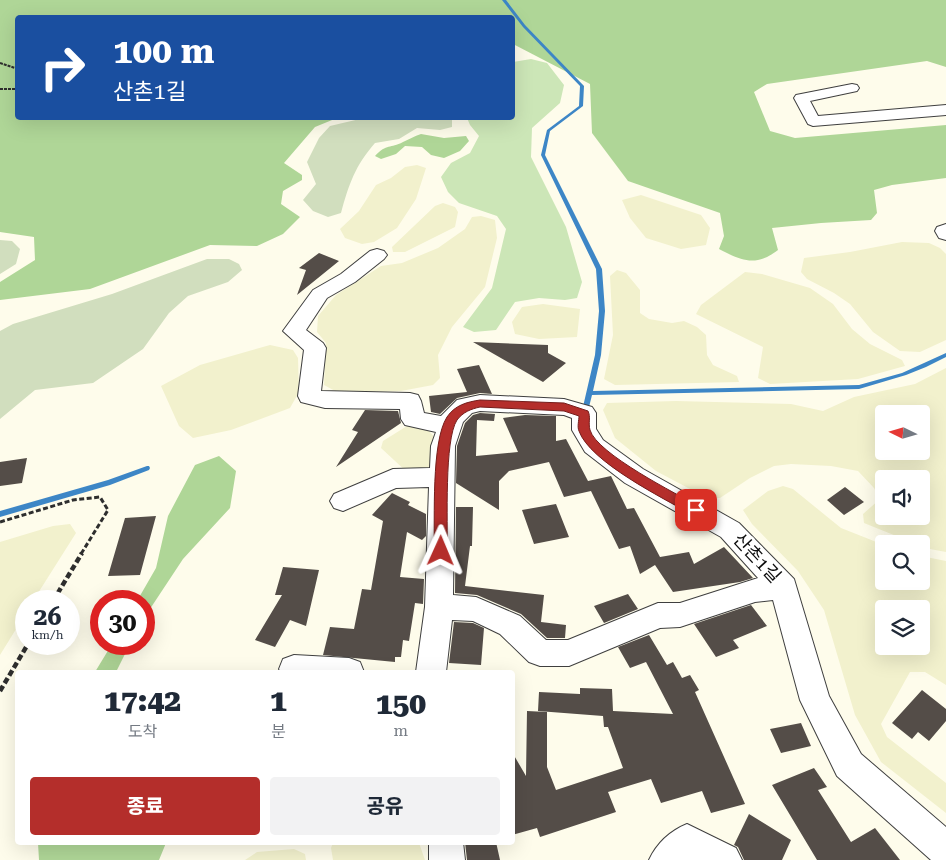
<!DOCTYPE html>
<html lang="ko">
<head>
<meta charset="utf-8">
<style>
  :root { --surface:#fff; --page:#f2f2f3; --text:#1f2937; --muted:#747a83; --accent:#b42e2b }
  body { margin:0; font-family:"Roboto Serif","Noto Sans KR",serif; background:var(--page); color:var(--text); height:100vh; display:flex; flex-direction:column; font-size:19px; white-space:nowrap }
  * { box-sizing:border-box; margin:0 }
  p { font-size:16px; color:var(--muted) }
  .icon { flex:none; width:28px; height:28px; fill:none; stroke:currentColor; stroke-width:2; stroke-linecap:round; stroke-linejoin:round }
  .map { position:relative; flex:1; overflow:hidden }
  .details { position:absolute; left:15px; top:670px; width:500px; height:175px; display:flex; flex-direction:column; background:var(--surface); border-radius:5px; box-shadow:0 5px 20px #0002 }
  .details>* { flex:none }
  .guide { position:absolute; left:15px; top:15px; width:500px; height:105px; border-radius:5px; box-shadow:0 5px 20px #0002; background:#1a4fa0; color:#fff; overflow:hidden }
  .needle { width:32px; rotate:275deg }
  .fabs { position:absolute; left:875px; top:405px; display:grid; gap:10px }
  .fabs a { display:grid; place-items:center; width:55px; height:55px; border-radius:5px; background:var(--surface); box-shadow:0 5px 20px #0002; font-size:25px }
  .speed { position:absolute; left:15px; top:590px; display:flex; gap:10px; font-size:25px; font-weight:700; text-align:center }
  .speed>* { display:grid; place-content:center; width:65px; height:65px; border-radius:50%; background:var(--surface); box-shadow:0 5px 20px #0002; line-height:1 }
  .speed small { font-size:12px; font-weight:400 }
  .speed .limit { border:8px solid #d22; background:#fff; color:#111 }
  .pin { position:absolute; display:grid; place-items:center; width:42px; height:42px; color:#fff; margin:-21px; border-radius:10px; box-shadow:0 2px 8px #0006 }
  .me { position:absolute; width:55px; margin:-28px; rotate:1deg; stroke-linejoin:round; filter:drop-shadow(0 0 4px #0008) }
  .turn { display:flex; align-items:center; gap:18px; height:105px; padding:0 15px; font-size:22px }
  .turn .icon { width:65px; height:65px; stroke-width:2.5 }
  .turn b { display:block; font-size:35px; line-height:42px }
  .eta { display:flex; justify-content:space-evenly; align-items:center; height:85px; text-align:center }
  .eta b { font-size:30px; font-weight:800; line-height:35px }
  .primary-button { display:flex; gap:10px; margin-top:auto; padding:10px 15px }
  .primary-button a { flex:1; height:58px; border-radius:5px; background:var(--accent); color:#fff; font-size:20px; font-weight:800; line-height:58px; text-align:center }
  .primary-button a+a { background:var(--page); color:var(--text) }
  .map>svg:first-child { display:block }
</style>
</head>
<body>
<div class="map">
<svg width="946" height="860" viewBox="0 0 946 860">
  <rect width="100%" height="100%" fill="#fefceb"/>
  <path fill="#f2f1cd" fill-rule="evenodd" d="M417,165L426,168L416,199L397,228L374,242L362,244L345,238L340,229L359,211L376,185L391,178L405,167Z
    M641,195L701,215L710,228L706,245L681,249L646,238L630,218L622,200Z
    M443,203L455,207L458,212L455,227L405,252H393L392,247L435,206Z
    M481,216L495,220L497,238L485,287L452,327L438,355L440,378L433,385L401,391L337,392L324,385L326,343L317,332L318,316L336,295L381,266L402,263L438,248L465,229L472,217Z
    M902,242L929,243L940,248L946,254V340L920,352L900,351L873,332L850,304L834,293L807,279L801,272L804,258L850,252Z
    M617,270L626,273L640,290V313L649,319L672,323L684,321L697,327L706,335L707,355L713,365L737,376L739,382L615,385L604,379L613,335L610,276Z
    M745,272L762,274L810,288L833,304L852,329L870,344L902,360L905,366L858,379L770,384L758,378L763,347L696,314L701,305Z
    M543,304L580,309L577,337L539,339L515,334L512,322L522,307Z
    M270,345L293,350L298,358L299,392L290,408L231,430L193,438L179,426L161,386L200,365Z
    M946,368V552L930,549L921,546V544H916L864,523L863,514L880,499L874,488L858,471L831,466L791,464L774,466L750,478L720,498H707L656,471L615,438L603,410L607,403L676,401L791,404L823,411L854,397L915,384ZM884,414H921V451H884ZM884,479H921V516H884Z
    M407,426L429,431L435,438L431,470L408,473L381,448L383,441Z
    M783,486L793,489L841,528L884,545V581H921V556L946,561V685L925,672H910L881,724L887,737L946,783V813L881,762L855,715L824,610L798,571L752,524L743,510L768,491ZM884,609H921V646H884Z
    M70,524L76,533L33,601H26V613L0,655V542L53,526Z
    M333,843H419L425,860H333L331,848Z
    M294,849L305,854L306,860H245L257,852Z"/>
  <path fill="#cce6b7" d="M531,59L547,63L564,85L560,103L532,128L531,157L566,227L582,282L577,298L565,300L539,298L515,302L496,330L474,332L463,327L492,288L506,229L497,216L459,203L448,192L441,177L451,163L470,153L479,136L470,125L467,118H512L513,62Z"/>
  <path fill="#afd697" d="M0,0H946V67L927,61L767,84L754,92L770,131L795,138L946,125V178L892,185L874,190L877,213L871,220L821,223L772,228L778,250C756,267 742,261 719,249L724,236L720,213L628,181L592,133L590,84L513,44L512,18H18V118H337L315,127L284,163L302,175V180L283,191L281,204L300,217L283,234L257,246L210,245L90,289L0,300V282L35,260L34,237L0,232Z
    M421,134L444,138L466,136L469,141L460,151L444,158L431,155L422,147L405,146L396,154L381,159L375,156C387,143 390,149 403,142C410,139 414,136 421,134Z
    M219,456L236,471L230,508L183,559L144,618V601H137L156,568L168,516L195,465Z
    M112,644H130L116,672H95Z
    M38,843V842L166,843L159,860H39Z"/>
  <path fill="#d1debe" d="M364,118H452V127L440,130L417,128L399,139L375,143C355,166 349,184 341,213L328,217L313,211L303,200L316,184L307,162L319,138L330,126Z
    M0,240L12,241L20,249L16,264L0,274Z
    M207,259H229L239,264L242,270L228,282L188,296L169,313L143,349L93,383L35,390L0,419V331L13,324L112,294Z"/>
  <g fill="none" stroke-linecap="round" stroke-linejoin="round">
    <path fill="#3d86c6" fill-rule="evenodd" d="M502,0H506L525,25L584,86L583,106L550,131L545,155L602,269L605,311L601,355L593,391L859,385L902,373L946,353V357L926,367L906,375L859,389L592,395L588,411L587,413H583L582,411L595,355L599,311L596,269L541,155L547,130L579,106L580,86L523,27Z
      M147,466H149L150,468L149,470L110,485L0,517V511L108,480Z"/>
  </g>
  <path fill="#544d48" d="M319,253L339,261L297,295L306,270L299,268Z
    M473,342L548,345V353L566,363L543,382Z
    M479,365L492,394L480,393L457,398L440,414L431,412L429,396L467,392L457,369Z
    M365,410L398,411L401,423L336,467L358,432L352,430Z
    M480,413L495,414L494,421L477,420L476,456L518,452L503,418L525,415L556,416V441L566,439L588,481L611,476L627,509L634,508L660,557L689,552L694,564L724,547L753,578L740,582L673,592L655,565L640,574L630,546L619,549L591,491L564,497L549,462L509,471L499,481V510L456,483L457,446L465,423L473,415Z
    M27,458L22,483L0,486V462Z
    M845,487L864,502L844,515L827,500Z
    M392,493L410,502L408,505L426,514V536L422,540L407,532L400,577L424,579L423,604L415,603L409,641L403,640L401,657H395V662L323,655L330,627L354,629L362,589L371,590L383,521L372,515Z
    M556,504L569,537L534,544L522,510Z
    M456,507H473L472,546H470L465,586L544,595L541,622L566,625L565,638H547L521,614L477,595L455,593Z
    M156,516L140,575L108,576L125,518Z
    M283,567L319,570L306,626L290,620L275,647L255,640L282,595H275Z
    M628,594L638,609L604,623L594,606Z
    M751,605L767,626L733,640L739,648L716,657L694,624Z
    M454,622L473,623L484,628L481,665L449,663Z
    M649,635L667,665L673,662L682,678L690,675L699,690L695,692L745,804L711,813L702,791L661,803L651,779L608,792L616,812L540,837L537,828L512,835V752L526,776L527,711L547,712V767L556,790L623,768L608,727H604L603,716L538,711L539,692L580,694V688L612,689L613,711L673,714L646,662L630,668L618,647Z
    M922,690L946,709V721L929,741L918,732L912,739L892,723Z
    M801,723L811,746L781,753L770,729Z
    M814,768L827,787L818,790L851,842L875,828L900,860H817L772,785Z
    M749,814L791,840L782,860H744L738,847L734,845Z
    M465,842H496L500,860H467Z"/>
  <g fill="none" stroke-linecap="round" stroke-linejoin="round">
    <g stroke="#3f3f3f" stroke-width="2">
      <path id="minor" d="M852,84L857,85L859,88L857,91L810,101L818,116L946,105V115L813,126L808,124L794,98L796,95Z
        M946,224V240L939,238L935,231L937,227Z
        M377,249L384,251L387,255L384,259L355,282L327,298L306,330L323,343L326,348L321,391L410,393L418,395L421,401L424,413L441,416L457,400L480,395L564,399L592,407L596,413V429L603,440L643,469L739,523L794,579L829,696L861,754L946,827V860H931L837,776L800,700L773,600L755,602L680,627L660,628L569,666H540L529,662L500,634L473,621L452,620L446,672H416L425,607L429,487L396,488L343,511L334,508L330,501L334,494L393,469L430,468L431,446L436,432L405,425L401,419L400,409L325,408L301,402L298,396L304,350L283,331L313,290L341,274L370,251ZM480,411L564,415L572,418V430L585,452L625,483L721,537L758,578L680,603H658L568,640H546L520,616L476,597L453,595L455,446L463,422L472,413Z
        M294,655L349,658L360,662L364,672H281L279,669L283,659Z
        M687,824L736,848L742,860H649C657,843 670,831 687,824Z
        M429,842H463L465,860H429Z"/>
    </g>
    <path stroke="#2e2e2e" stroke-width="2" stroke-dasharray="3 1" stroke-linecap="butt" d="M0,63L18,69
      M0,89H18"/>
    <path stroke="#2e2e2e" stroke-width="3" stroke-dasharray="5 2.5" stroke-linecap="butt" d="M0,522L73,500L100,497L108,510L81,554"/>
    <path stroke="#2e2e2e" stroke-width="4.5" stroke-dasharray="6 3" stroke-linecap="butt" d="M53,601L82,553
      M0,691L28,644"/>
    <use href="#minor" fill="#fff" fill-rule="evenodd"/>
  </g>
  <path fill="#b42e2b" stroke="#751e1c" d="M480,400L564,403L588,411C591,417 588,423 590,430C597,454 677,494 700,507L702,510L700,514H691C663,498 590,462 579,431C577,427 579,420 579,416L564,411L480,407C471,409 463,412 457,420C444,440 448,523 447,551L445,555L441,556L436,555L434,551C435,519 431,442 447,417C455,405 467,402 480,400Z"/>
  <g text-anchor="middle" stroke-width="5" stroke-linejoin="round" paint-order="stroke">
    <g font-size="18" fill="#0c0c0c" stroke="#fff">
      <text transform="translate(757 558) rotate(47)" y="6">산촌1길</text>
    </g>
  </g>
</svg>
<div class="fabs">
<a><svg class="needle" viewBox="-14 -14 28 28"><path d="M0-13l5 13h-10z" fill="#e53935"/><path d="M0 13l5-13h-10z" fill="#747a83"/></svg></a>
<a><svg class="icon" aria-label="sound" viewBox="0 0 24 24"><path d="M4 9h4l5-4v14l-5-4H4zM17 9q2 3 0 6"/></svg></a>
<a><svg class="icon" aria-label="search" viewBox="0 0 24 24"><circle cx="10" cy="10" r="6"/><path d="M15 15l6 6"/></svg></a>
<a><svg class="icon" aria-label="layers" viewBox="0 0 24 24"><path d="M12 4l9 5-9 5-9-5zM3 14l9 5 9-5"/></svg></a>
</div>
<div class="speed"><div>26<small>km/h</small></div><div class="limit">30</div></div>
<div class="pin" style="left:696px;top:510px;background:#d93025"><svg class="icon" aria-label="arrive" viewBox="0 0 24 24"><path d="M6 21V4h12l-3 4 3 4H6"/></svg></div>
<svg class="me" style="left:441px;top:551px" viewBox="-20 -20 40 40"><path d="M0-17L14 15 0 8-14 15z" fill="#b42e2b" stroke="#fff" stroke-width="4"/></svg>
<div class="guide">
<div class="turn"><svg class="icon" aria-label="right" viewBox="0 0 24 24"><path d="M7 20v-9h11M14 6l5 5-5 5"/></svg><div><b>100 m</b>산촌1길</div></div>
</div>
<section class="details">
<div class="eta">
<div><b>17:42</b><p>도착</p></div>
<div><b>1</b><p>분</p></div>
<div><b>150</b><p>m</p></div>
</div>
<div class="primary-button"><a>종료</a><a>공유</a></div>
</section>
</div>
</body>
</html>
